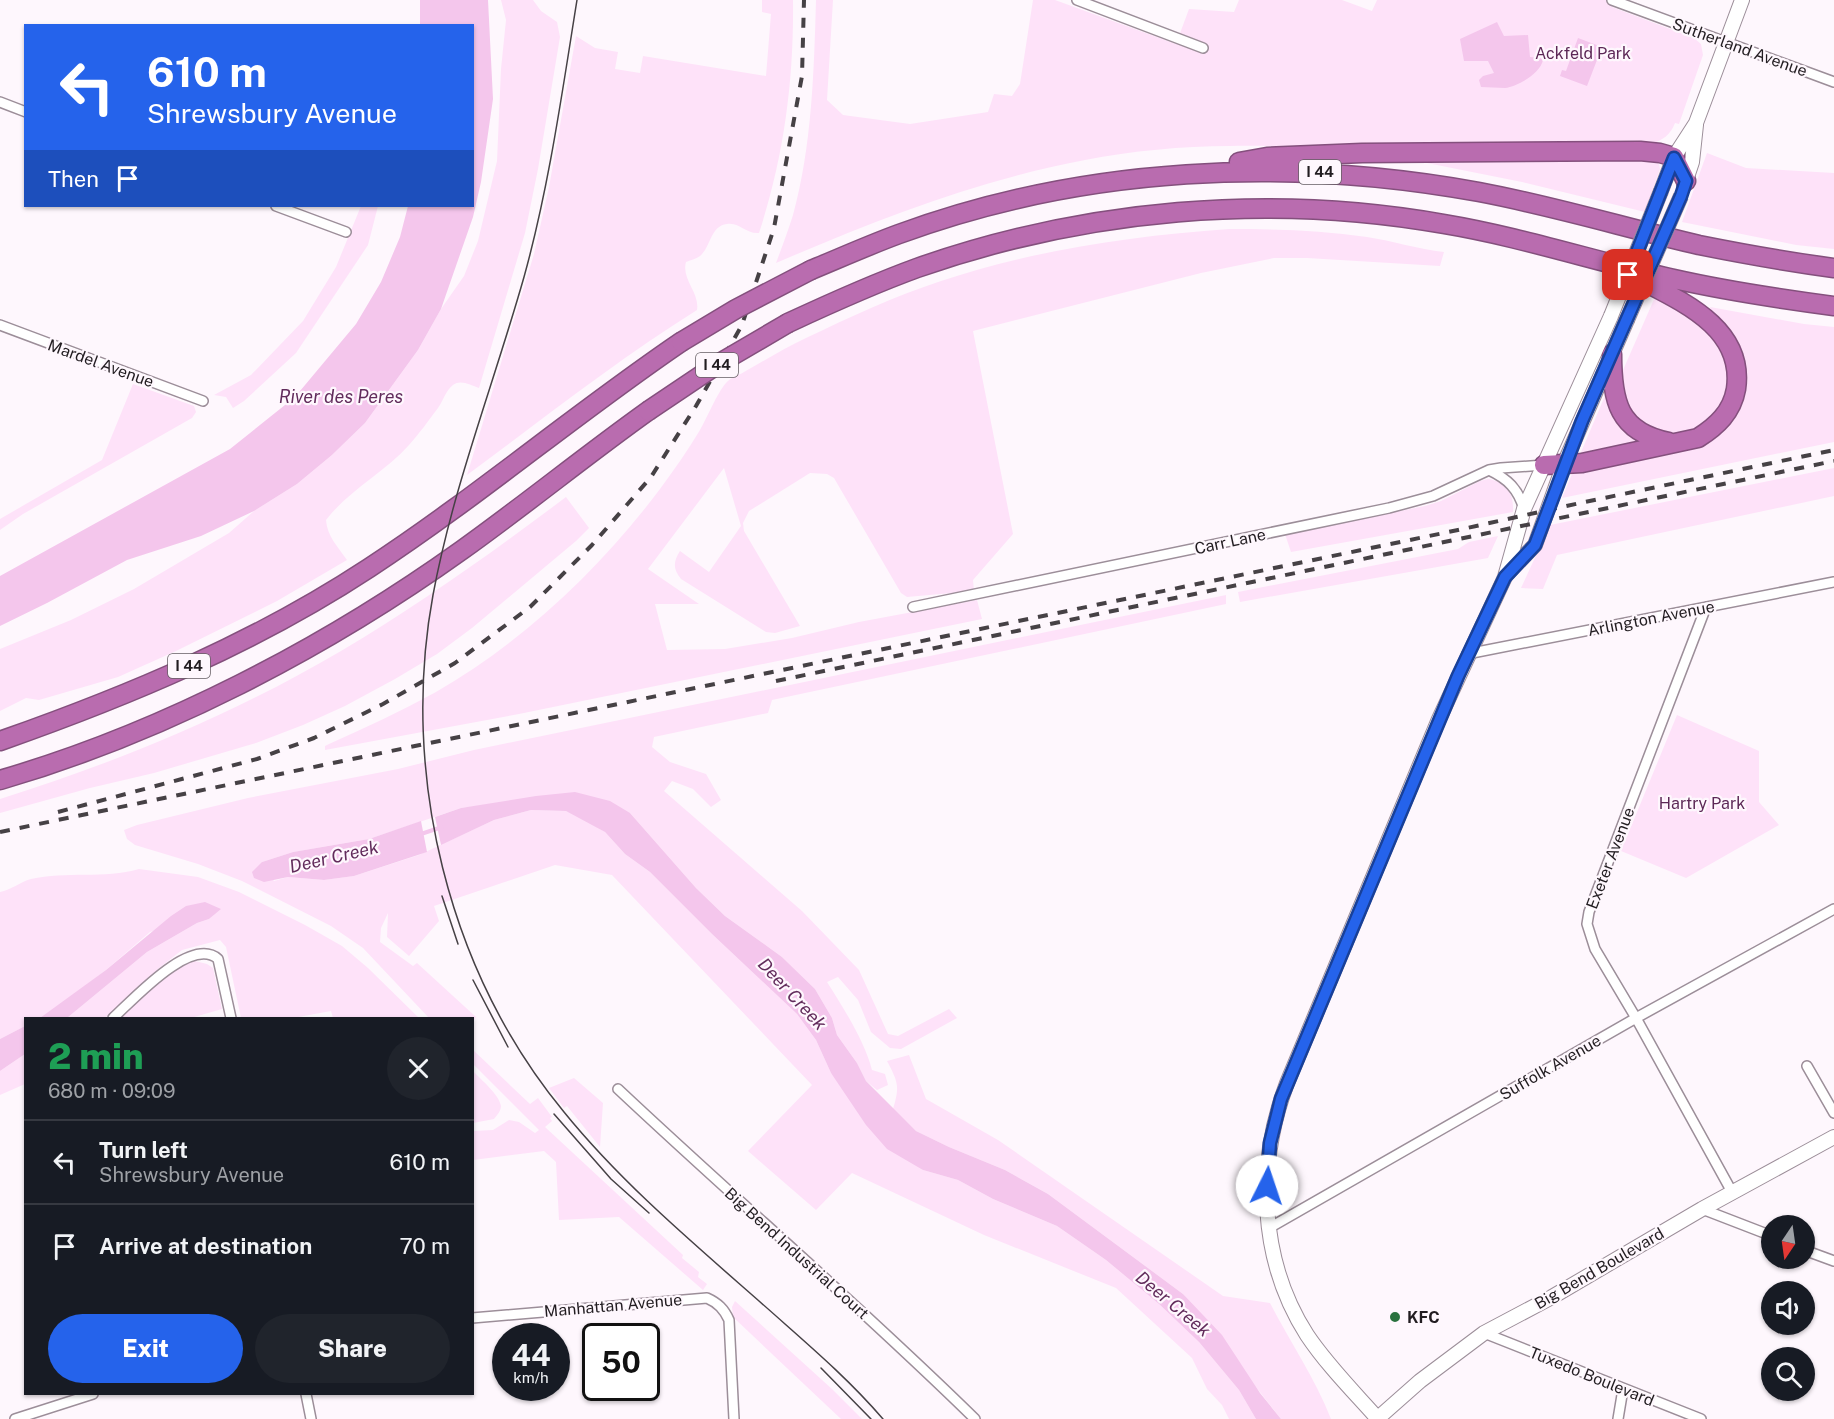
<!DOCTYPE html>
<html lang="en">
<head>
<meta charset="utf-8">
<style>
  :root { --surface:#171b24; --page:#20242c; --text:#f1f3f6; --muted:#9ea1a6; --line:#363941; --accent:#2563eb }
  body { margin:0; font-family:"Public Sans",sans-serif; background:var(--page); color:var(--text); height:100vh; display:flex; flex-direction:column; font-size:22px; white-space:nowrap }
  * { box-sizing:border-box; margin:0 }
  p { font-size:20px; color:var(--muted) }
  .icon { flex:none; width:33px; height:33px; fill:none; stroke:currentColor; stroke-width:2; stroke-linecap:round; stroke-linejoin:round }
  .map { position:relative; flex:1; overflow:hidden }
  .drawer { position:absolute; left:24px; top:1017px; width:450px; height:378px; display:flex; flex-direction:column; background:var(--surface); border-radius:0px; box-shadow:0 2px 4px #0004 }
  .drawer>* { flex:none }
  .guide { position:absolute; left:24px; top:24px; width:450px; height:183px; border-radius:0px; box-shadow:0 2px 4px #0004; background:#2563eb; color:#fff; overflow:hidden }
  .needle { width:39px; rotate:193deg }
  .controls { position:absolute; left:1761px; top:1215px; display:grid; gap:12px }
  .controls a { display:grid; place-items:center; width:54px; height:54px; border-radius:50%; background:var(--surface); box-shadow:0 2px 4px #0004; font-size:30px }
  .speed { position:absolute; left:492px; top:1323px; display:flex; gap:12px; font-size:30px; font-weight:700; text-align:center }
  .speed>* { display:grid; place-content:center; width:78px; height:78px; border-radius:50%; background:var(--surface); box-shadow:0 2px 4px #0004; line-height:1 }
  .speed small { font-size:15px; font-weight:400 }
  .speed .limit { border:3px solid #111; border-radius:9px; background:#fff; color:#111 }
  .pin { position:absolute; display:grid; place-items:center; width:51px; height:51px; color:#fff; margin:-26px; border-radius:12px; box-shadow:0 3px 9px #0006 }
  .me { position:absolute; width:66px; margin:-33px; rotate:4deg; stroke-linejoin:round; filter:drop-shadow(0 0 4px #0008) }
  .turn { display:flex; align-items:center; gap:21px; height:126px; padding:0 24px; font-size:27px }
  .turn .icon { width:78px; height:78px; stroke-width:2.5 }
  .turn b { display:block; font-size:42px; line-height:51px }
  .then { display:flex; align-items:center; height:57px; padding:0 24px; background:#0003; gap:12px; font-size:22px }
  .round { display:grid; place-items:center; flex:none; width:63px; height:63px; border-radius:32px; background:var(--page) }
  .head { display:flex; align-items:center; justify-content:space-between; height:102px; padding:0 24px }
  h1 { font-size:36px; font-weight:800; line-height:45px; color:#1e9e55 }
  .action { display:flex; gap:12px; margin-top:auto; padding:12px 24px }
  .action a { flex:1; height:69px; border-radius:36px; background:var(--accent); color:#fff; font-size:24px; font-weight:800; line-height:69px; text-align:center }
  .action a+a { background:var(--page); color:var(--text) }
  ul { padding:0; list-style:none }
  li { display:flex; align-items:center; gap:18px; height:84px; padding:0 24px; border-top:2px solid var(--line) }
  li div { flex:1 }
  li b { display:block; font-size:22px }
  li em { font-style:normal }
  .map>svg:first-child { display:block }
</style>
</head>
<body>
<div class="map">
<svg width="1834" height="1419" viewBox="0 0 1834 1419">
  <rect width="100%" height="100%" fill="#fef7fd"/>
  <path fill="#fee2f9" d="M501,0H533L541,11L557,22L560,37L538,169L525,233L479,388C471,385 460,379 453,385C446,390 443,401 438,408C429,420 419,434 409,445C384,473 349,490 326,520C327,536 338,547 347,560L277,601L176,651L118,677L39,700L26,698L0,711V649L71,620L134,589L229,533L254,511L297,484L332,455L365,423L418,350L441,309L464,276L478,241L497,161L501,69L506,20Z
    M762,0H793C794,80 784,157 759,233C745,234 740,222 727,224C710,226 711,247 700,256C696,259 690,260 686,262C681,279 700,293 697,310C617,360 543,419 467,475L534,254L549,187L576,36L595,48L618,52L615,69L640,73L643,56L766,76L771,14L762,12Z
    M816,0H833L827,100L843,115L910,124L988,112L994,94L1012,96L1020,84L1033,0H1055L1176,44L1189,9L1234,12L1239,0H1342L1372,11L1377,0H1614L1612,7L1694,38L1701,44L1703,55L1679,124L1675,123C1670,136 1663,139 1651,145C1552,146 1452,148 1352,148C1311,148 1270,145 1230,146C1182,146 1132,151 1085,160C978,180 876,220 776,263C782,247 788,231 793,215C812,146 814,71 816,0Z
    M1707,153L1746,168L1834,173V249L1796,245L1682,222Z
    M1427,158L1654,159L1659,164L1660,169L1645,212L1522,182L1427,163Z
    M361,206H378L368,245L296,353L244,401L233,408L226,397L214,395L251,375L303,321L336,267Z
    M1229,229C1275,229 1321,230 1367,237C1393,241 1418,249 1444,252L1440,266L1307,258H1274L1201,273L973,331L1013,534L973,580L974,591L907,597L901,593L834,478L827,474L810,473L749,511L743,523L744,531L800,626L775,633L766,632L681,579C673,569 673,562 680,551L709,572L741,526L724,468L648,569L699,604H655L667,650L725,649L792,638L859,622L977,600L982,619L519,714L325,750V746L329,744C365,728 401,711 436,692C523,642 600,569 660,489C674,470 688,450 700,430C707,418 717,393 726,383C730,378 739,375 744,372C765,360 785,348 806,338C850,317 895,296 941,281C1034,250 1131,236 1229,229Z
    M1655,297L1697,318L1722,348L1729,366L1728,386L1723,404L1712,419L1699,429L1680,434L1662,435L1646,429L1622,403L1620,377Z
    M1710,307L1804,324L1834,327V442L1562,498L1574,469L1695,445L1742,395Z
    M133,384L194,406L196,412L192,418L23,514L0,530V519L102,460Z
    M1607,391C1611,419 1627,427 1648,442L1579,457Z
    M1834,468V496L1557,555L1543,589L1521,588L1550,525Z
    M1488,479C1507,482 1514,493 1513,512L1291,552L1285,534L1425,506L1441,501L1480,481Z
    M566,497L589,528L576,541L472,628L437,654L395,679L345,706L303,725L256,743L154,773L90,788L0,813V799C118,762 234,714 341,651C419,605 493,552 566,497Z
    M1498,536L1488,558L1240,602L1238,592L1458,549L1469,542Z
    M1226,595V604L772,700L768,713L654,737L652,747L670,762L706,774L721,800L711,807L693,789L672,781L664,791L802,911L859,970L888,1034L898,1036L949,1009L957,1018L901,1049L890,1048L871,1032L858,1000L838,977L827,982C843,1007 865,1042 872,1070L885,1074L888,1085L877,1090L866,1081L857,1063L837,1035L832,1018L815,989L782,957L725,916L696,888L630,813L494,804L461,808L369,839L293,852L262,862L274,881L288,877L324,880L354,876L419,855L494,820L531,810L566,811L575,814L605,832L625,854L650,872L712,934L797,1014L816,1040L831,1073L923,1170L958,1180L993,1199L1057,1226L1106,1260L1159,1304L1199,1342L1239,1390L1256,1419H1229L1222,1405L1207,1389L1192,1358L1116,1288L984,1235L852,1173L816,1210L748,1151L812,1085L612,875L555,865L434,906L439,921L409,956L387,937L388,913L381,928L380,942L413,966L417,963L476,1017L473,1021L472,1018H429L363,948L331,926L242,881L198,864L135,845L127,839L124,830L137,825L248,798L398,769L474,750Z
    M1677,715L1759,751V802L1779,825L1686,878L1621,851Z
    M139,869L198,877L239,892L305,925L342,946L368,968L419,1018H333L331,1011L293,1018H241L226,947L220,940L182,950L158,969L105,1018H67L147,952L197,923L209,919L220,909L150,932L106,970L44,1017L26,1018L25,1026L0,1039V892C11,890 20,882 31,879C66,871 104,879 139,869Z
    M195,961L207,964L213,968L222,1009L191,1018H119C141,999 165,967 195,961Z
    M472,1049L530,1104L538,1098L552,1117L550,1118L552,1121L545,1127L683,1255L682,1258L699,1272L698,1277L707,1284L703,1290L619,1217L559,1220L556,1162L544,1151L473,1160V1131L493,1130L509,1120L519,1122L535,1133L539,1130L473,1064Z
    M25,1054V1084L0,1095V1071Z
    M909,1055L926,1099L998,1140L1223,1296L1270,1303C1290,1342 1315,1378 1331,1419H1281L1183,1294L1048,1194L1005,1170L949,1147L916,1131L893,1109C900,1086 898,1082 887,1061Z
    M473,1071C481,1080 499,1094 501,1106C501,1111 497,1115 494,1119L473,1123Z
    M574,1078L603,1103L600,1147L567,1106L564,1108L549,1088Z
    M735,1301L832,1389L862,1419H841L733,1317L732,1307Z"/>
  <path fill="#f4c6ec" d="M420,0H488L493,99L481,182L473,217L441,309L418,350L365,423L332,455L297,484L254,511L201,536L127,560L47,603L0,626V576L230,449L295,397L356,324L381,282L400,237L408,206H472V26L420,25Z
    M1497,22L1504,36L1528,35L1530,57L1540,58L1543,60C1540,74 1518,86 1505,88C1497,88 1489,87 1481,87L1479,80L1483,76L1494,73L1488,61H1464L1460,39Z
    M1578,38L1602,47L1587,86L1560,76L1562,70L1566,71Z
    M575,792L610,801L630,813L696,888L725,916L782,957L815,989L832,1018L837,1035L857,1063L866,1081L916,1131L949,1147L1005,1170L1048,1194L1183,1294L1222,1335L1260,1393L1281,1419H1256L1239,1390L1199,1342L1159,1304L1106,1260L1057,1226L993,1199L958,1180L923,1170L887,1149L866,1125L831,1073L816,1040L797,1014L712,934L650,872L625,854L605,832L566,811L531,810L494,820L441,845L435,817L461,808L536,796Z
    M421,821L427,852L354,876L324,880L288,877L264,882L254,878L252,872L262,862L293,852L369,839Z
    M205,902L221,909L209,919L197,923L147,952L67,1018H40L106,970L171,916L186,906Z
    M25,1026V1054L0,1071V1039Z"/>
  <g fill="none" stroke-linecap="round" stroke-linejoin="round">
    <path stroke="#f4c6ec" stroke-width="4" d="M421,834L442,827"/>
    <g stroke="#9c8e99" stroke-width="12">
      <path id="street" d="M1077,0L1203,48
        M1612,0L1834,82
        M0,102L26,112
        M276,206L346,232
        M0,325L203,401
        M1489,470C1508,479 1518,489 1524,509
        M913,607L1389,508L1433,496L1489,470L1501,468L1544,465
        M1706,607L1589,912L1587,924L1595,949L1636,1018L1732,1192
        M1467,654L1834,582
        M113,1018C132,1001 191,935 218,959L231,1018
        M1807,1066L1834,1113
        M618,1089C736,1200 859,1305 975,1419
        M1702,1209L1772,1236
        M1269,1228L1636,1018L1834,909
        M1804,1250L1834,1261
        M472,1318L707,1298C718,1303 724,1309 729,1320L734,1419
        M1484,1333L1701,1419
        M306,1394L311,1419
        M15,1419L93,1394
        M1618,1419L1623,1389"/>
    </g>
    <g stroke="#9c8e99" stroke-width="16">
      <path id="secondary" d="M1684,186L1692,162L1696,125
        M1661,191L1674,157L1696,123L1742,0
        M1506,575L1535,545L1564,464L1627,320
        M1377,1419L1420,1381L1484,1333L1552,1297L1702,1209L1834,1137
        M1378,1419C1354,1392 1327,1365 1307,1335C1259,1260 1256,1165 1287,1083L1439,719L1505,577L1524,509L1611,316"/>
    </g>
    <g stroke="#84507d" stroke-width="21">
      <path id="highway" d="M1239,162L1267,157L1362,153L1640,151L1660,153L1674,157L1686,181
        M811,270C840,258 869,245 899,234C1084,166 1287,157 1479,192C1554,206 1626,228 1699,245C1744,254 1789,262 1834,268
        M788,323C831,303 873,284 917,268C1085,209 1269,193 1444,224C1522,237 1597,262 1674,279C1727,291 1781,299 1834,306
        M1612,354C1612,401 1618,432 1669,442
        M1544,465L1582,463L1698,438C1717,426 1732,412 1736,389C1745,326 1678,300 1633,276
        M0,741C128,696 255,643 369,568C476,498 575,414 681,342
        M0,780C162,733 325,648 462,550C525,505 585,456 648,411"/>
    </g>
    <use href="#street" stroke="#fff" stroke-width="9"/>
    <use href="#secondary" stroke="#fff" stroke-width="14"/>
    <use href="#highway" stroke="#b96caf" stroke-width="18"/>
    <path stroke="#464145" stroke-width="1.5" d="M577,0C562,93 549,187 524,277C494,383 453,487 433,595C400,774 448,971 564,1112C628,1191 709,1256 785,1324C819,1354 853,1384 883,1419
      M442,896L458,944
      M473,980L508,1047
      M554,1114L611,1179L649,1213
      M821,1368L871,1419"/>
    <path stroke="#464145" stroke-width="4" stroke-dasharray="10 10" stroke-linecap="butt" d="M776,681L1834,461
      M58,812L257,759L314,738L383,704L455,663L530,607L592,545L651,477L696,406L742,325L774,228L802,76L804,0
      M0,832L1458,530L1580,503L1834,450"/>
    <g stroke="#9c8e99" stroke-width="16" stroke-linecap="butt">
      <path id="secondary-bridge" d="M1611,316L1661,191
        M1627,320L1681,196"/>
    </g>
    <g stroke="#84507d" stroke-width="21" stroke-linecap="butt">
      <path id="highway-bridge" d="M681,342L736,309L811,270
        M648,411L718,364L788,323"/>
    </g>
    <use href="#secondary-bridge" stroke="#fff" stroke-width="14"/>
    <use href="#highway-bridge" stroke="#b96caf" stroke-width="18"/>
  </g>
  <g fill="none" stroke-linecap="round" stroke-linejoin="round">
    <g stroke="#184099" stroke-width="15">
      <path id="route" d="M1267,1186L1270,1143L1281,1099L1458,676L1505,577L1535,545L1582,421L1681,196L1686,181L1674,158L1628,275"/>
    </g>
    <use href="#route" stroke="#2563eb" stroke-width="10"/>
  </g>
  <circle fill="#29713e" stroke="#fef7fd" stroke-width="2" cx="1395" cy="1317" r="6"/>
  <g text-anchor="middle" stroke-width="4.5" stroke-linejoin="round" paint-order="stroke">
    <g fill="#fef7fd" stroke="#645e63" stroke-width="1.5">
      <rect x="1299" y="160" width="42" height="24" rx="4.5"/>
      <rect x="696" y="353" width="42" height="24" rx="4.5"/>
      <rect x="168" y="654" width="42" height="24" rx="4.5"/>
    </g>
    <g font-size="15" font-weight="bold" fill="#221d21">
      <text x="1320" y="177">I 44</text>
      <text x="717" y="370">I 44</text>
      <text x="189" y="671">I 44</text>
    </g>
    <g font-size="16" fill="#221d21" stroke="#fef7fd">
      <text transform="translate(1740 47) rotate(20)" y="6">Sutherland Avenue</text>
      <text transform="translate(101 363) rotate(20)" y="6">Mardel Avenue</text>
      <text transform="translate(1230 541) rotate(-12)" y="6">Carr Lane</text>
      <text transform="translate(1651 618) rotate(-11)" y="6">Arlington Avenue</text>
      <text transform="translate(1610 858) rotate(-69)" y="6">Exeter Avenue</text>
      <text transform="translate(1550 1067) rotate(-30)" y="6">Suffolk Avenue</text>
      <text transform="translate(797 1253) rotate(42)" y="6">Big Bend Industrial Court</text>
      <text transform="translate(1599 1268) rotate(-30)" y="6">Big Bend Boulevard</text>
      <text transform="translate(613 1305) rotate(-5)" y="6">Manhattan Avenue</text>
      <text transform="translate(1592 1376) rotate(22)" y="6">Tuxedo Boulevard</text>
    </g>
    <g font-size="16" fill="#5c2756" stroke="#fef7fd">
      <text x="1583" y="59">Ackfeld Park</text>
      <text x="1702" y="809">Hartry Park</text>
    </g>
    <g font-size="16" font-weight="bold" fill="#221d21" stroke="#fef7fd" text-anchor="start">
      <text x="1407" y="1323">KFC</text>
    </g>
    <g font-size="18" font-style="italic" fill="#622c5c" stroke="#fef7fd">
      <text x="341" y="403">River des Peres</text>
      <text transform="translate(334 857) rotate(-13)" y="6">Deer Creek</text>
      <text transform="translate(792 994) rotate(47)" y="6">Deer Creek</text>
      <text transform="translate(1173 1304) rotate(40)" y="6">Deer Creek</text>
    </g>
  </g>
</svg>
<div class="controls">
<a><svg class="needle" viewBox="-14 -14 28 28"><path d="M0-13l5 13h-10z" fill="#e53935"/><path d="M0 13l5-13h-10z" fill="#9ea1a6"/></svg></a>
<a><svg class="icon" aria-label="sound" viewBox="0 0 24 24"><path d="M4 9h4l5-4v14l-5-4H4zM17 9q2 3 0 6"/></svg></a>
<a><svg class="icon" aria-label="search" viewBox="0 0 24 24"><circle cx="10" cy="10" r="6"/><path d="M15 15l6 6"/></svg></a>
</div>
<div class="speed"><div>44<small>km/h</small></div><div class="limit">50</div></div>
<div class="pin" style="left:1628px;top:275px;background:#d93025"><svg class="icon" aria-label="arrive" viewBox="0 0 24 24"><path d="M6 21V4h12l-3 4 3 4H6"/></svg></div>
<svg class="me" style="left:1267px;top:1186px" viewBox="-20 -20 40 40"><circle r="19" fill="#fff"/><path d="M0-13L10 11 0 6-10 11z" fill="#2563eb"/></svg>
<div class="guide">
<div class="turn"><svg class="icon" aria-label="left" viewBox="0 0 24 24"><path d="M17 20v-9H6M10 6l-5 5 5 5"/></svg><div><b>610 m</b>Shrewsbury Avenue</div></div>
<div class="then">Then<svg class="icon" aria-label="arrive" viewBox="0 0 24 24"><path d="M6 21V4h12l-3 4 3 4H6"/></svg></div>
</div>
<section class="drawer">
<div class="head"><div><h1>2 min</h1><p>680 m · 09:09</p></div><a class="round"><svg class="icon" aria-label="close" viewBox="0 0 24 24"><path d="M6 6l12 12M18 6L6 18"/></svg></a></div>
<ul>
<li><svg class="icon" aria-label="left" viewBox="0 0 24 24"><path d="M17 20v-9H6M10 6l-5 5 5 5"/></svg><div><b>Turn left</b><p>Shrewsbury Avenue</p></div><em>610 m</em></li>
<li><svg class="icon" aria-label="arrive" viewBox="0 0 24 24"><path d="M6 21V4h12l-3 4 3 4H6"/></svg><div><b>Arrive at destination</b></div><em>70 m</em></li>
</ul>
<div class="action"><a>Exit</a><a>Share</a></div>
</section>
</div>
</body>
</html>
